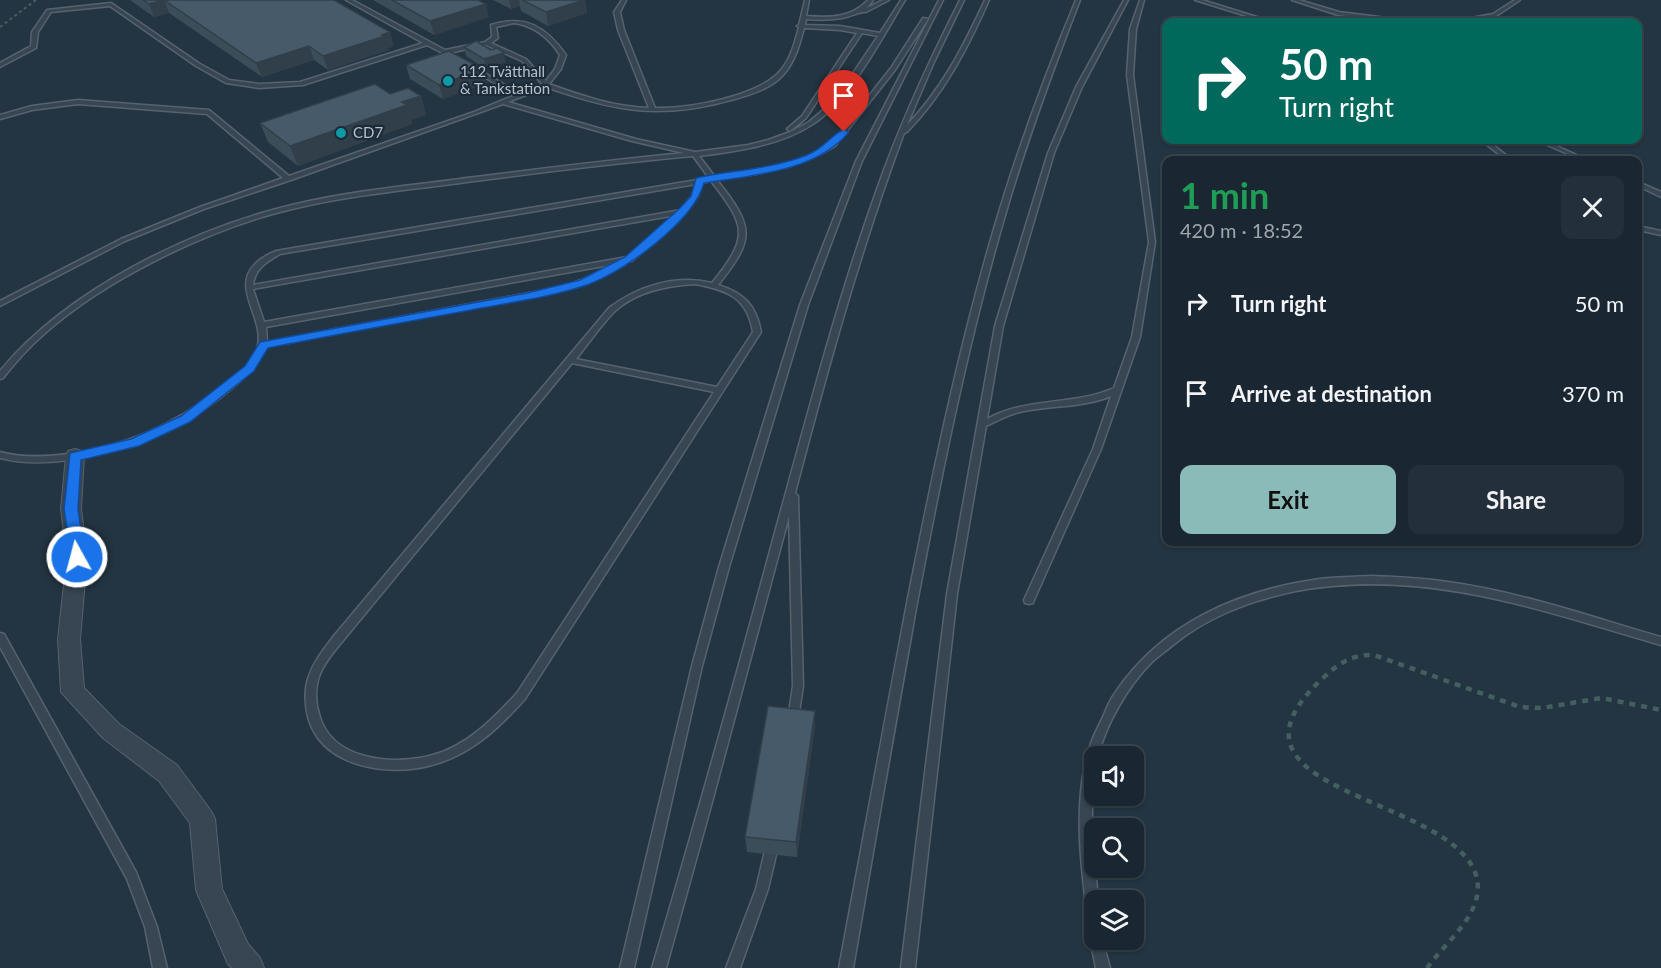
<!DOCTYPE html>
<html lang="en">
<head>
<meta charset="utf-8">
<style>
  :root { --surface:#1a2732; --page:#232f3a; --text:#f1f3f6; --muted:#9fa5ac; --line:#38444d; --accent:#8bbbb9 }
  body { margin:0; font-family:Lato,sans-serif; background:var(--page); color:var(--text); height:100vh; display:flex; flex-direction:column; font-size:22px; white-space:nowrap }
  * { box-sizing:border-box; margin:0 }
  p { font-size:20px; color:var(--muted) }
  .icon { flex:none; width:33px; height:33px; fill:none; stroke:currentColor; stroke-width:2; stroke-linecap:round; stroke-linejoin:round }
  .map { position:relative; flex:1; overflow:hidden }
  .panel { position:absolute; left:1162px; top:156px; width:480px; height:390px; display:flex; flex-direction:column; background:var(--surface); border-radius:12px; box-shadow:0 2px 4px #0004,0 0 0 2px var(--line) }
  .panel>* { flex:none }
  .top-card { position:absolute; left:1162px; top:18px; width:480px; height:126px; border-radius:12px; box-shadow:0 2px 4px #0004,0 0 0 2px var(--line); background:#00695c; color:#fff; overflow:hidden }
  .controls { position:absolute; left:1084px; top:746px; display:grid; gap:12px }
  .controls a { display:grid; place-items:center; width:60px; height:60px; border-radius:12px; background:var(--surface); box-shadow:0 2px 4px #0004,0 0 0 2px var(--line); font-size:30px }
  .pin { position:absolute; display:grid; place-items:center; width:51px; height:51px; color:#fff; margin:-62px -26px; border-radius:50% 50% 50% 0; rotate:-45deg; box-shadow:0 0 6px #0007 }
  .pin .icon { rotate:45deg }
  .me { position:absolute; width:66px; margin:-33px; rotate:353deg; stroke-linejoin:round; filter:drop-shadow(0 0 4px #0008) }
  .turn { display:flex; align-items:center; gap:21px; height:126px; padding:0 18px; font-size:27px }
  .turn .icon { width:78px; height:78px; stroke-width:2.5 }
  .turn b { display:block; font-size:42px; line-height:51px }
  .round { display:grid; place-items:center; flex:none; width:63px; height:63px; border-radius:12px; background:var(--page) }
  .summary { display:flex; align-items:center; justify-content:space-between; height:102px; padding:0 18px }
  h1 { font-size:36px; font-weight:700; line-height:45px; color:#1e9e55 }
  .action { display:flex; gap:12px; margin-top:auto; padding:12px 18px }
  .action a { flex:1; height:69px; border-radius:12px; background:var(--accent); color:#111; font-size:24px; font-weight:700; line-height:69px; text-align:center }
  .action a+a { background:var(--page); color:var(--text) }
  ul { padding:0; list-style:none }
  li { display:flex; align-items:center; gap:18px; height:90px; padding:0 18px }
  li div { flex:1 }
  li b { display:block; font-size:22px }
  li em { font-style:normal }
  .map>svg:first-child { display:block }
</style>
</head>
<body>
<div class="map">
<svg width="1661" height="968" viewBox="0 0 1661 968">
  <rect width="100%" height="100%" fill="#233442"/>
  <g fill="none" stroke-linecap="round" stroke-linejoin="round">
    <g stroke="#55636f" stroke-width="3">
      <path id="service" d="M346,0H352L445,50L485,42L492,37L491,25C525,14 546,27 566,55L561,69L549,84C582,96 615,107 649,108L618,30L614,12L622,0H626L620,12L624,30L655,108C688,109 760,96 781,70C791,58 795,42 799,27L797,26L799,25L805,0H809L806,16C829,18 852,18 868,0H873L867,8L883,0H889L866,12C859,11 850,17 842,18C830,20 818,20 806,19L805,25L840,26L880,33L901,0H905C881,39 851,99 813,124C779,146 737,151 699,156L715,177C755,171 795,166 831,144L891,68L923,18L928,19L895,70L835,146C799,169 759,174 717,180C754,227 756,238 718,285C744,293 756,305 761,332L525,699C499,728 471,755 432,765C389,777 322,768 308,717C305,704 304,689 309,676C314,661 324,649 333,637L609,308C638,286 676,274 712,283C749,237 747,227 711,181L702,183L698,196L685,213L632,261L625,262V265L587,284L562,291L266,347C257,369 239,383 220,398C175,432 125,452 69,460C46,463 23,464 0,458V452C22,458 45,457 68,454C124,447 173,425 218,391C230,382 247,371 254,357C273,322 227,291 256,263C261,258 269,254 276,251L697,180L700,178H709L693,156C617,163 542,172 467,182C409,190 349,195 292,209C211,228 105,279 43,335C28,348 15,363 3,378L0,379V371C67,290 191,229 292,205C349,191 409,186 467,178C539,169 611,160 684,153L632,141L503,104L291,180L204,209L125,241L0,306V301L121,239L200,207L283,178L207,114L78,104L32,110L0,119V115L32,106L78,100L209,110L289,176L474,112L515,95L472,70V68H476L520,94L542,84L522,61L486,45L449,53L457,57L454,59L427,45L303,85L259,88L226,83L196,66L110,6L51,12L38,32L36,48L0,67V63L31,46L32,32L47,10L111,3L200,64L229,80L259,84L300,82L423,43ZM514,23C535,26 549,38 560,55L555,69L546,81L526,59L491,43L498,38L496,27ZM804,28L840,30L857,33L802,116L787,129L790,131L806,118L862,33L878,36L847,82L822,111L809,122L790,132L768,140L748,145L695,152L636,139L508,102L546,87C617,112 661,120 735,99C752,94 772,88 784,74C795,61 800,44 804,28ZM696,184L692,196L681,210L253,285C255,268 267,262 280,254ZM676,215L627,257L264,322L253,289ZM615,264L581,280L561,287L267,342L266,327ZM695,284C727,290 747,297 753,332L717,387L576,359C589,343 601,325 615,311C637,291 667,286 695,284ZM572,363L714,392L517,693C494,718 467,746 433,755C394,766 331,761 319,714C315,702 315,686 320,674C325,662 333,653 341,643Z
        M939,0H943L862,161L808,305L729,567L702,666L634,968H620L692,666L719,567L800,305L856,161Z
        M960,0H964L934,62L907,125C942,89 964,45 985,0H989C968,48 944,94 907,132L904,133C860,251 827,371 795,493L798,496L803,686L798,719L797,722L793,724L789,722L788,719L793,686L789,516L712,802L666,968H652C696,821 737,673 777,525C808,413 837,301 876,192C899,126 928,63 960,0Z
        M1076,0H1080C1053,70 1027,140 1006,212C968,341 942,472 917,603C895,725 874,846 853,968H839C862,846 884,724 907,603C933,472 960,340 999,212C1021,140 1047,70 1076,0Z
        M1124,0H1128L1082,87L1054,153L1003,326L987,419C1026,397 1073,406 1114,388L1132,337L1149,242L1127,75L1130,29L1140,0H1144L1136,29L1133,75L1155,242L1140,337L1101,449L1034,600L1033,603L1029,604L1025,603L1024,600L1093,449L1111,396C1083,408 1050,405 1020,412C1007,415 997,421 986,426L957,594L915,968H901L947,594L995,326L1048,153L1076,87Z
        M1195,0H1202L1273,22H1266Z
        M1292,0H1299L1339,12L1403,20L1406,22H1396L1338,15Z
        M1515,0H1520L1496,16L1459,22H1450L1493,14Z
        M1481,140H1487L1512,160H1506Z
        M1536,140H1543L1588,160H1581Z
        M1638,182L1661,192V197L1638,186Z
        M1638,226L1661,231V235L1638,230Z
        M1371,576C1397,577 1422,578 1448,582C1521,592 1591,617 1661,637V645C1541,610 1423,567 1296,591C1252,600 1208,616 1173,645C1166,651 1158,656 1152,662C1128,686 1106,724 1098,756H1095L1092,811V835L1098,900H1095V939H1102L1110,968H1096L1090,939L1093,934L1091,932L1089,928C1082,874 1074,818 1085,764C1088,747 1095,733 1103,717C1106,709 1110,700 1115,693C1162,623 1239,590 1320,579C1337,577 1354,577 1371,576Z
        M0,633L4,634L136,872L157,927L167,968H153L145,927L127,879L0,647Z
        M773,836L777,838L779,842L768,889L740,968H726L756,889L767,842L769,838Z"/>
    </g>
    <g stroke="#55636f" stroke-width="2">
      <path id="minor" d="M75,449L82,451L84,456L81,509L87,557L80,639L84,688L119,724L177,765L211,811L215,819L222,889L248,944L260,958L264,968H232L228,964L196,890L190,823L159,781L103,738L61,692L58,639L67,557L61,509L66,456L68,451Z"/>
    </g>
    <path stroke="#435f5f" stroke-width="2" stroke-dasharray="3 3" stroke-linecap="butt" d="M0,27L36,0"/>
    <path stroke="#435f5f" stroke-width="4.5" stroke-dasharray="6 6" stroke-linecap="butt" d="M1427,968C1446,941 1487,912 1476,875C1451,795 1200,793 1322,679C1338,664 1351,654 1374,655L1520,707L1542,708L1602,698L1661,710"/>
    <use href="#service" fill="#374652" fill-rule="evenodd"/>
    <use href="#minor" fill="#374652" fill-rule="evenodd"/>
  </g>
  <path fill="#3c4d5a" d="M130,0H334L394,46L388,48L389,50L328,70L314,60L262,77L169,13L154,17Z
    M373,0H478L489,17L434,35Z
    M493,0H585L587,13L548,26L521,11L520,6L511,9Z
    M464,47L506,62L486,69L466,56Z
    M406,65L486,83L443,99L410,79Z
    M390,94L421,96L426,115L411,120L412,124L298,166L268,142L260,123Z
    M815,726L797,857L747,852L745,837Z"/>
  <path fill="#313f4a" d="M164,0L169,13L154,17L149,4Z
    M509,0H519L520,6L511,9Z
    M585,0L587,13L548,26L546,12Z
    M486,4L489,17L434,35L430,21Z
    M390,32L394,46L388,48L389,50L328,70L323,56Z
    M309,46L314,60L262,77L256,63Z
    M504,53L506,62L486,69L484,59Z
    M483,69L486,83L443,99L439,85Z
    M421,96L426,115L411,120L412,124L298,166L290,146Z
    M815,711V726L797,857L796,842Z"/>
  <path fill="#465a69" stroke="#313f4a" stroke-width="1.5" d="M143,0H163L149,4Z
    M164,0H334L390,32L382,35L385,36L323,56L309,46L256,63Z
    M392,0H478L486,4L430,21Z
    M522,0H584L546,12Z
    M476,41L491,50L497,48L504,53L484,59L464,47Z
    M449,51L483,69L439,85L406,65Z
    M375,84L390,94L408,88L421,96L402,102L407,105L290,146L260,123Z
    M768,706L815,711L796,842L745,837Z"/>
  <path fill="#1a73e8" stroke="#114b97" stroke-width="1.5" d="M844,129L849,132C816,172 753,175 704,183C694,221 624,272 587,285C548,298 506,303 466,311C400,323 334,335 268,348L254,371L190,422L139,446L81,460L78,509L85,557L83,561H72L64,509L70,453L131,439L181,416L245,366L260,342L527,293L580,280L625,257L679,209L691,196L696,178C733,170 771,169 807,155C825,148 832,134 844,129Z"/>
  <g fill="#0f9aa8" stroke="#1c2b37" stroke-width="2">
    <circle cx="448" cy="81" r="6"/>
    <circle cx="341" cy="133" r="6"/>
  </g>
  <g text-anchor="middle" stroke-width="4.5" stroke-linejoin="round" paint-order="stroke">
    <g font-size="15" fill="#b4c0cc" stroke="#1c2b37" text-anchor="start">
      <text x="460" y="77">112 Tvätthall<tspan x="460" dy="17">&amp; Tankstation</tspan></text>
      <text x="353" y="138">CD7</text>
    </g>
  </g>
</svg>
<div class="controls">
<a><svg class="icon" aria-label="sound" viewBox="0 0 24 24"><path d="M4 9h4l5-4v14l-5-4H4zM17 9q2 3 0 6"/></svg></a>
<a><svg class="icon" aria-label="search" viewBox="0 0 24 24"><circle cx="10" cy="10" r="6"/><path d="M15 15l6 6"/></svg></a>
<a><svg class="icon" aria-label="layers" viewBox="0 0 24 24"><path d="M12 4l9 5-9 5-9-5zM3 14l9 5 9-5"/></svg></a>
</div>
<div class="pin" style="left:844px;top:132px;background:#d93025"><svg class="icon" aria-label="arrive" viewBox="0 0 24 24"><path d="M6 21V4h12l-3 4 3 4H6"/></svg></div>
<svg class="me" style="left:77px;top:557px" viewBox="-20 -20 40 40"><circle r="17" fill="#1a73e8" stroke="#fff" stroke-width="3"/><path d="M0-11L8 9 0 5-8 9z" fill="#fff"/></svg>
<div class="top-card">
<div class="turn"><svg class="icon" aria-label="right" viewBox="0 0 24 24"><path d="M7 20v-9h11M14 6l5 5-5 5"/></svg><div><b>50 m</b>Turn right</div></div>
</div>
<section class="panel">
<div class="summary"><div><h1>1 min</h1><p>420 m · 18:52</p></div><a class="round"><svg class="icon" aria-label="close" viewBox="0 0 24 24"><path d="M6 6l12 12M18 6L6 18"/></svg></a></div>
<ul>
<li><svg class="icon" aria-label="right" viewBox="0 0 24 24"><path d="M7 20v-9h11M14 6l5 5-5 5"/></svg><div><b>Turn right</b></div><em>50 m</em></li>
<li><svg class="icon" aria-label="arrive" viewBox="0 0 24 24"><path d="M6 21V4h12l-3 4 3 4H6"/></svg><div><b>Arrive at destination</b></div><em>370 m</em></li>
</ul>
<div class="action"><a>Exit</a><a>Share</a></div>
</section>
</div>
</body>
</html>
